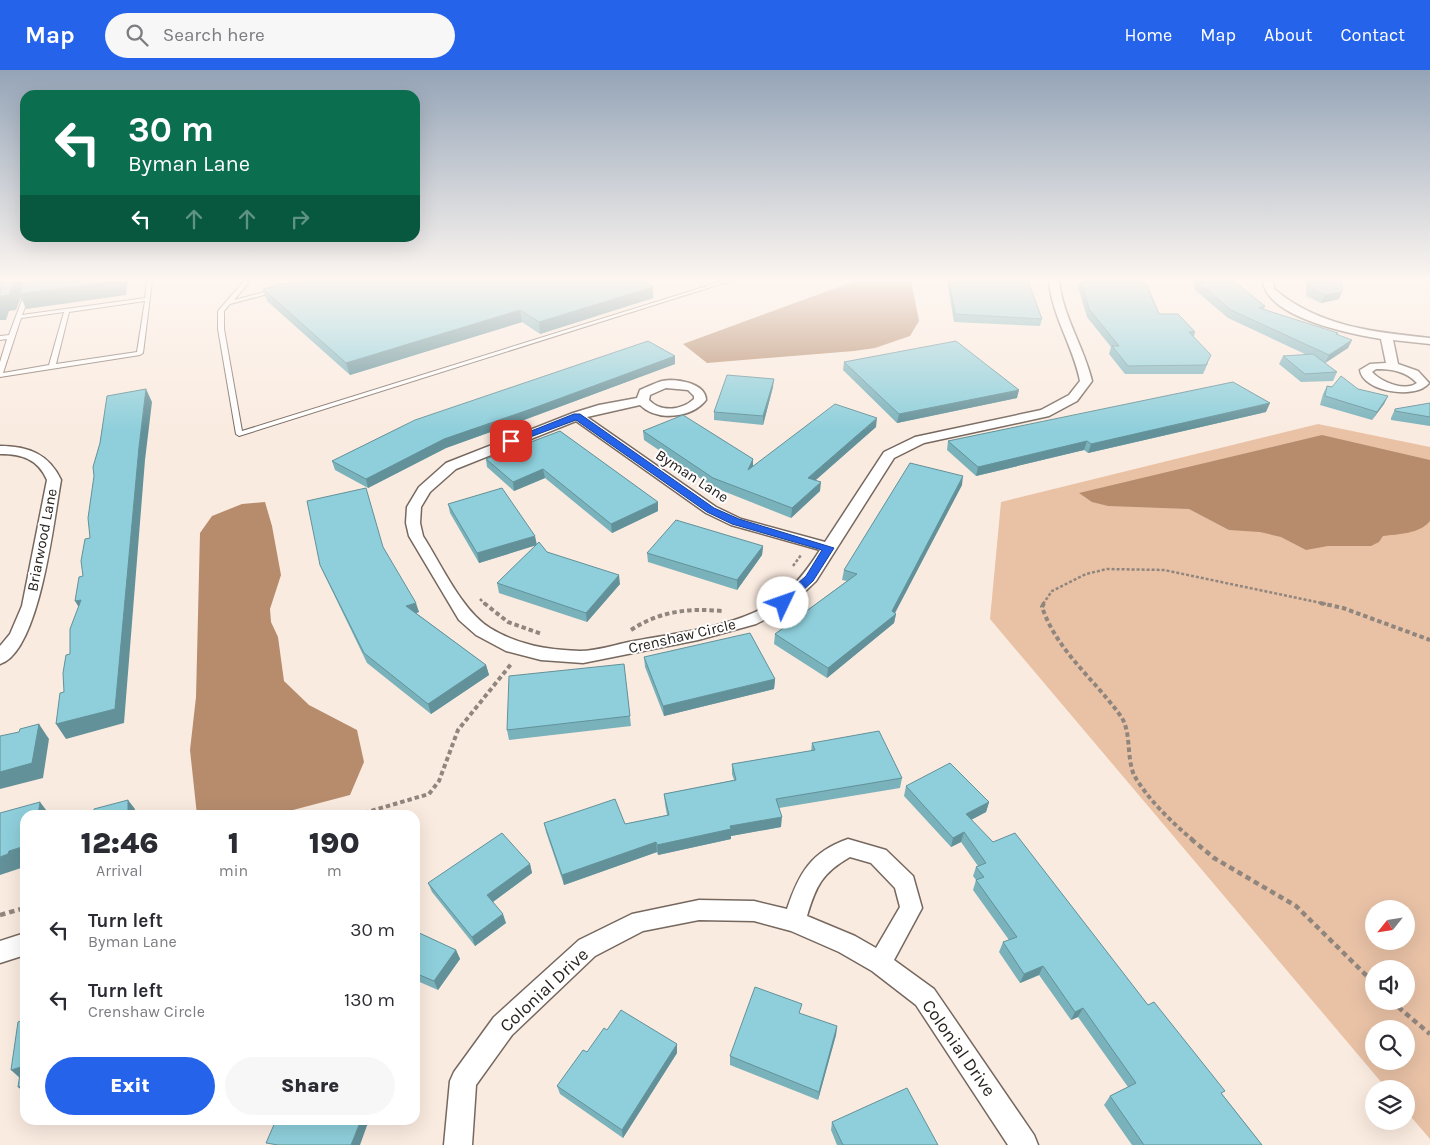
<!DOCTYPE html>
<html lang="en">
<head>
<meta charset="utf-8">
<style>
  :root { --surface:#fff; --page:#f7f7f7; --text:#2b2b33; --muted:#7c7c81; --accent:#2563eb }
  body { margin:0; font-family:Karla,sans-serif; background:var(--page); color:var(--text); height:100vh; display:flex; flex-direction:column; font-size:19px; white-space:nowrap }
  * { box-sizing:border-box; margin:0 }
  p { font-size:16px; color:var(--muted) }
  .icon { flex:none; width:28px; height:28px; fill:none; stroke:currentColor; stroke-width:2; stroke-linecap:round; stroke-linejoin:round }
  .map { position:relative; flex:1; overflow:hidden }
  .sheet { position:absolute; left:20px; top:740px; width:400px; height:315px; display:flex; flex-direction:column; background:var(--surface); border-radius:15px; box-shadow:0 5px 20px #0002 }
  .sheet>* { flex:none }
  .banner { position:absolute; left:20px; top:20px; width:400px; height:152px; border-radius:15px; box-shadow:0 5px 20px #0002; background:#0b6e4f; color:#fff; overflow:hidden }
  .needle { width:32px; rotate:240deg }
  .tools { position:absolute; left:1365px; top:830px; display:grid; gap:10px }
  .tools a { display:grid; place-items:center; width:50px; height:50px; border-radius:50%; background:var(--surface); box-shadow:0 5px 20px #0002; font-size:25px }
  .pin { position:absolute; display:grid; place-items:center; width:42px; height:42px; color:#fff; margin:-21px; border-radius:10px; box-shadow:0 2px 8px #0006 }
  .me { position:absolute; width:55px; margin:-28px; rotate:48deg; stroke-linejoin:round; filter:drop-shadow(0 0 4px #0008) }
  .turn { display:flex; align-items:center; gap:18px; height:105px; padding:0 25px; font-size:22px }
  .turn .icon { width:65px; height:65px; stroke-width:2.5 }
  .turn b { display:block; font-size:35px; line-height:42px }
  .lanes { display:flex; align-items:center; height:48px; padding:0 25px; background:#0003; justify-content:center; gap:25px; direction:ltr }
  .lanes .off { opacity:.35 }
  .eta { display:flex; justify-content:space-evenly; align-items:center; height:85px; text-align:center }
  .eta b { font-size:30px; font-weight:800; line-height:35px }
  .button { display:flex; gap:10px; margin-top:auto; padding:10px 25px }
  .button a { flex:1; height:58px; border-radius:30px; background:var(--accent); color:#fff; font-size:20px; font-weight:800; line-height:58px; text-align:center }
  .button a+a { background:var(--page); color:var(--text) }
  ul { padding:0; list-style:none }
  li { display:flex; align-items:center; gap:15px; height:70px; padding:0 25px }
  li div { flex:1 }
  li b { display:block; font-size:19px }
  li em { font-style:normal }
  header { display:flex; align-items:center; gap:30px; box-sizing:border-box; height:70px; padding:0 25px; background:var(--accent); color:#fff }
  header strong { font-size:24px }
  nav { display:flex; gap:28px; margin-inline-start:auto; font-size:18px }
  .search { width:350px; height:45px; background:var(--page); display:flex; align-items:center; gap:12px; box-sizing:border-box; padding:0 18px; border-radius:28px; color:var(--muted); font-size:19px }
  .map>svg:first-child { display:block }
</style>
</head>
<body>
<header>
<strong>Map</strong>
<div class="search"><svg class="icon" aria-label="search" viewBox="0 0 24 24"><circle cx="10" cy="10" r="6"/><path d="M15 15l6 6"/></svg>Search here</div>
<nav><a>Home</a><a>Map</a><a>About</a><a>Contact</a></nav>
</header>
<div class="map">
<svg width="1430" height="1075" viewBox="0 0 1430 1075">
  <rect width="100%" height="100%" fill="#faebe0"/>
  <path fill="#e9c2a6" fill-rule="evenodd" d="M1318,354L1430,377V1069L1406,1041V1019H1387L990,549L1001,432ZM1374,839H1406V871H1374ZM1374,899H1406V931H1374ZM1374,959H1406V991H1374Z"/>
  <path fill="#b68c6d" d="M855,211H911L919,251L910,266L875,278L854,281L707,293L683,274Z
    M1322,365L1430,390V451C1420,464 1398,464 1383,466L1379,472L1371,476H1328L1306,480L1281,467L1260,462L1229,460L1189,439L1108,436L1092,432L1079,423Z
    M265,432L272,456L281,505L270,539L271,552L278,567L284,611L309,635L357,660L364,692L350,725L274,745H197L190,680L196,627L200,463L212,446L242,434Z"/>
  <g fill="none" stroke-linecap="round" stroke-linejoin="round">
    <g stroke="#76685f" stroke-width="2">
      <path id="lane" d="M29,211H35L22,245L145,228L147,211H152L143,283L140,285L0,307V292L7,269L0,270V266L9,265ZM145,231L137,282L56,294L69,242ZM64,242L49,295L3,303L21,248Z
        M244,211H250L234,230L276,219L279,221L230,234L224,241V259L242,361L723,211H730L239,366L236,364L218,259V241Z"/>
    </g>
    <g stroke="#76685f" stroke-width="3">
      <path id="street" d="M1049,211H1059C1063,247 1084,277 1092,311L1077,331L1049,346L924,373L894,388L816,511L789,537L756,554L698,570L583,593L541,590L506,581L476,565L459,550L409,466L406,453L407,437L419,417L446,393L573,343L599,335L637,328L640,320C647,317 655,313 662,311C676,308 706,313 706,330C692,348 657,352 640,335L587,347L716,437L741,449L825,472L884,382L915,367L1041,340L1069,325L1080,311C1073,276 1052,246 1049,211ZM666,318L688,320L694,326V329C682,340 661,343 649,330L650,325ZM576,351L706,443L731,455L820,480C808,499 796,515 778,529C740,557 675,563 629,572C614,575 596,581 580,581C547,580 518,575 490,558C462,541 441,494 423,466L420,453L421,437L430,422L456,399Z
        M1263,211H1273L1274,219C1319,257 1374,262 1430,268V274L1393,270L1398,294L1418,301L1429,313C1416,330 1363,322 1360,300L1370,294L1386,293L1381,269C1351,264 1267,248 1263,211ZM1376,299C1391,299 1406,301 1417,313C1405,322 1381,312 1372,302Z
        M0,376C28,376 49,384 61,410C54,448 40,582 0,594V576L10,564L22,536L47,410C38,389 22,384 0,384Z
        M848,769L886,780L913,806L922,838L894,890L934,919L1034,1065L1038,1075H1008L916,935L872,901L839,882L791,861L754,851L699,850L643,861L595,886L512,965L476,1015L472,1075H444L450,1011L454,1002L494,947L579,870L632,844L699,830L754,831L787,839C799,803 811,782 848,769ZM850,787L871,793L895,818L900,837L876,878L855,866L807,846C816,816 822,803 850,787Z
        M25,863V885L0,893V871Z"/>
    </g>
    <path stroke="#90867e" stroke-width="2.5" stroke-dasharray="3 2" stroke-linecap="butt" d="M793,496L801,485
      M480,529L485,534
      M1043,534L1052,521L1086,504L1107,499L1164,500L1326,534"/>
    <path stroke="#90867e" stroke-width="4" stroke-dasharray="4.5 3" stroke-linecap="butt" d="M484,533L508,552L542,564
      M1044,533L1042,537C1057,581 1094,609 1120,645C1132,661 1126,687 1134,705C1146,727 1173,754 1193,770
      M1320,533L1343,538L1430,570
      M631,560C660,541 688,538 722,541
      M357,745L429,724L439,711L458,660L512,593"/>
    <path stroke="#90867e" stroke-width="4.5" stroke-dasharray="5.5 4" stroke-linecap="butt" d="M1191,769L1214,788L1296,836L1374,913
      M0,845L25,838
      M1391,931L1430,964"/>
    <use href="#lane" fill="#fff" fill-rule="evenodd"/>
    <use href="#street" fill="#fff" fill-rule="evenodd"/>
  </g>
  <path fill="#7ab2bc" d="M947,211H1028L1042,249L1040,256L954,252Z
    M1080,211H1145L1159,244L1195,262L1194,267L1208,293L1203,304H1125L1109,284L1111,277L1087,247L1078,217Z
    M1194,211H1233L1265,236L1264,239L1338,263L1337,265L1352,270L1348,278L1325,293L1323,292L1337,302L1333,311L1301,312L1279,294L1283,286L1307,285L1228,248L1195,220Z
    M1306,211H1341L1339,229L1321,233L1306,226Z
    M263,219L653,228L540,264L522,252L350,305L267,231Z
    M675,286V294L532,347L446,378L368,418L335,400L332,391Z
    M844,292L1017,328L897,353L843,300Z
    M1327,316L1358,319L1388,326L1384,334L1372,350L1320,335L1323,324Z
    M773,317L763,355L714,350V342Z
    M1430,333V356L1391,350V348L1395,339Z
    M1266,342L1088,383L1084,380L976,406L947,380L948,371Z
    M876,357L815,410L820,421L791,448L713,417L644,370L643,361L753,389V396Z
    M560,361L658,441L612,463L545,408L514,421L487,397L486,389Z
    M962,415L894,543L896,544L894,553L827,608L774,574L775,564L847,511L842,510L844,500Z
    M448,434L536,475L547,482L620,514L587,552L499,523L497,513L536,475L479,493L450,443Z
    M763,476L762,485L737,520L648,492L647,483Z
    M383,477L419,542L416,543L486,595L489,605L431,644L367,593L324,504L320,495Z
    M644,587L775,609L774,619L664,646L645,597Z
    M624,594L631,656L509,670L507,660Z
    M812,673L902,708L900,718L779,738L781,757L731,766V769L658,785L657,782L564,815L546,762L544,753L625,754L667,745L665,734L664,724L734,710L732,704V694L811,681Z
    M906,716L989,732L986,742L971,750L1148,935L1222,1024L1262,1075H1132L1104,1035L1110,1026L1128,1017L1078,947L1071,950L1039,905L1020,913L999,882L1003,872L1009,870L973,820L976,810L973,806L976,797L978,796L961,772L951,777L904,726Z
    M530,794L532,803L493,832L506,853L475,876L432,822L428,813Z
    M415,861L456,880L460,889L438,920L415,910Z
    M837,956L836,965L818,1030L730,995V986Z
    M607,960L677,983L623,1068L560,1024L557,1016Z
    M832,1052L938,1075H837L831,1060Z"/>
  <path fill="#639199" d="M14,211H21L25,217L116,211H128L126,225L26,239L21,227L16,240L9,241L6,250H0V229L1,226Z
    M653,217V228L540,264L539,252Z
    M1342,222L1339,229L1321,233L1325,225Z
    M520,240L522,252L350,305L346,293Z
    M1352,270L1348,278L1325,293L1329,285Z
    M675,286V294L532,347L446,378L368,418L366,409L444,369Z
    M774,309L773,317L763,355V346Z
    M146,319L152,332L145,390L124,653L66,669L56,654L139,377Z
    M1019,320L1017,328L897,353L899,344Z
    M1388,326L1384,334L1372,350L1377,342Z
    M1270,333L1266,342L1088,383L1091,374Z
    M877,348L876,357L808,417V408Z
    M1087,371L1084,380L976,406L978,397Z
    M753,389V398L748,400Z
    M543,399L545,408L514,421L513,412Z
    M963,406L962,415L893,547L896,544L894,553L827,608L828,598L892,541Z
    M821,412L820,421L791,448L792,438Z
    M658,432V441L612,463L611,454Z
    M535,466L537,475L479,493L477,483Z
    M763,476L762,485L737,520V510Z
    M619,505L620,514L587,552L586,543Z
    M81,530L84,546L75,531Z
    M416,533L419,542L409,546L406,536Z
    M486,595L489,605L431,644L428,634Z
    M775,609L774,619L664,646L663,636Z
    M39,654L49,669L43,708L0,719V702Z
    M128,730L135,739L134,745H128Z
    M40,732L50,745H38Z
    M989,732L986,742L963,754L966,744Z
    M782,747L781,757L731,766V769L658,785L657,775L730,756Z
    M964,762L961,772L951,777L953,768Z
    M656,772L657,782L564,815L562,805Z
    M25,776V794L21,795V798L0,805V787L9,781Z
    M530,794L532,803L490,834L487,825Z
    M503,844L506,853L475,876L472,867Z
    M456,880L460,889L438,920L434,911Z
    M1043,896L1039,905L1020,913L1024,904Z
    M1083,938L1078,947L1071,950L1075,942Z
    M837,956L836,965L818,1030L819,1022Z
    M677,974V983L623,1068L622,1060Z
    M21,997V1009L11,1000Z
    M25,1015V1023L18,1017Z
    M361,1050H369L360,1075H351Z"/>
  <path fill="#8ecfdb" stroke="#639199" d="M0,211H14L9,225L1,226L0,229Z
    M24,211H116L19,224Z
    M298,211H641L653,217L539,252L520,240L346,293L263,219Z
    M949,211H1028L1042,249L955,244Z
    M1081,211H1145L1159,244H1178L1195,262H1189L1211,285L1206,295L1128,296L1112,276H1119L1089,239Z
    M1198,211H1233L1265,236L1259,238L1338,263L1336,264L1352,270L1329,285L1231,240L1198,212Z
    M1310,211H1341L1342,222L1325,225L1310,218Z
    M648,271L675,286L531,339L444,369L366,409L332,391L415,350Z
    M956,271L1019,320L899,344L844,292Z
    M1313,284L1337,302L1305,304L1283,286Z
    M727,305L774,309L763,346L714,342Z
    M1341,306L1358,319L1388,326L1377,342L1325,326L1327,316L1332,317Z
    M1233,312L1270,333L1091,374L1087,371L978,397L948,371Z
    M146,319L139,377L115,639L56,654L60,623L64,622L63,603L66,585L70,584V559L81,530L75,531L79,507L83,506L81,491L85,469L90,468L88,448L94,406L93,397L100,373L107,326Z
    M1430,333V347L1395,341V339Z
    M835,334L877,348L808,408L821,412L792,438L713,408L643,361L683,345L753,389L748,400Z
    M560,361L658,432L611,454L543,399L513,412L486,389Z
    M910,393L963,406L892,541L896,544L828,598L775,564L857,504L844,500Z
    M366,418L383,477L416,533L406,536L486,595L428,634L364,583L320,495L307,431Z
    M502,418L535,466L477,483L448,434Z
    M676,450L763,476L737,510L647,483Z
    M539,472L547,482L619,505L586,543L497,513Z
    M750,563L775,609L663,636L644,587Z
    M624,594L630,646L507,660L509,606Z
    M39,654L32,693L0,702V666L19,662L20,659Z
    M879,661L902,708L776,729L782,747L730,756L731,759L657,775L656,772L562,805L544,753L615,729L625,754L669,745L664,724L736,710L732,694L815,680L812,673Z
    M950,693L989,732L966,744L993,772L1015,763L1148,935L1154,932L1225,1021L1221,1023L1262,1075H1144L1110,1026L1136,1013L1083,938L1075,942L1043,896L1024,904L1003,872L1017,867L976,810L984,807L976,797L986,793L964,762L953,768L906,716Z
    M128,730V745H94V739Z
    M40,732L38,745H25V776L9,781L8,784L0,787V743Z
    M502,763L530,794L487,825L503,844L472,867L428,813Z
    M415,861L456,880L434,911L415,903Z
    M755,917L802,934L799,943L837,956L819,1022L730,986Z
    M621,940L677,974L622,1060L557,1016L583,980L587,982L604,958L607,960Z
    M25,949V1015L18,1017L21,997L11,1000L18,952Z
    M907,1018L938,1075H843L832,1052Z
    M276,1050H361L351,1075H278L266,1073Z"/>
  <linearGradient id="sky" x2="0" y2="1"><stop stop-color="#94a4b7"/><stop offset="0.58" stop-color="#fdf6f1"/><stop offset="1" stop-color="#fdf6f1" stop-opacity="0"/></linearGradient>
  <rect width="1430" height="361" fill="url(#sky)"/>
  <path fill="#2563eb" stroke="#184099" d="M574,344H580L714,438L739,449L834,478L813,511L787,535H779V530L806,506L822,480L732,454L707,442L576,350L514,373L506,371Z"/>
  <g text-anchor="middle" stroke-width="4" stroke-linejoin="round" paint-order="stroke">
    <g font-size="15" fill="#27221e" stroke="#fff">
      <text transform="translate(692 406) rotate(33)" y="5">Byman Lane</text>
      <text transform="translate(42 470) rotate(-79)" y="5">Briarwood Lane</text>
      <text transform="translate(682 566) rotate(-13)" y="5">Crenshaw Circle</text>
    </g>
    <g font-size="18" fill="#27221e" stroke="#fff">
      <text transform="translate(544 920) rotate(-43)" y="6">Colonial Drive</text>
      <text transform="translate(959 978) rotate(55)" y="6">Colonial Drive</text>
    </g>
  </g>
</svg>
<div class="tools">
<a><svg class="needle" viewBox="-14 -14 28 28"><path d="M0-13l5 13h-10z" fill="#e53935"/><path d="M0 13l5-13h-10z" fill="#7c7c81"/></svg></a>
<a><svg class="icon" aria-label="sound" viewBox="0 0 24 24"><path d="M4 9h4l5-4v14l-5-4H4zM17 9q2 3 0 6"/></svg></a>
<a><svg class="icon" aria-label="search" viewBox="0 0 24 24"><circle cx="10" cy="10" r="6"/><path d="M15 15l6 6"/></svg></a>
<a><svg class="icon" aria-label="layers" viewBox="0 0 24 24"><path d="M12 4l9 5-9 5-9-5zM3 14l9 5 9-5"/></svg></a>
</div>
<div class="pin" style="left:511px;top:371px;background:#d93025"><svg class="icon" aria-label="arrive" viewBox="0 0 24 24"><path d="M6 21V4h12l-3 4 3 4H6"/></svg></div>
<svg class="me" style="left:783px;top:533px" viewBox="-20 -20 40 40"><circle r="19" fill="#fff"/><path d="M0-13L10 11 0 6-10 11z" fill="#2563eb"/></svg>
<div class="banner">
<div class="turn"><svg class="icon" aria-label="left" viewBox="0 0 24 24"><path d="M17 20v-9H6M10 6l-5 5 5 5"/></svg><div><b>30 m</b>Byman Lane</div></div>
<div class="lanes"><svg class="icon" aria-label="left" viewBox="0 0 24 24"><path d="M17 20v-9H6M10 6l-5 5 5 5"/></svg><svg class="icon off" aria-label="ahead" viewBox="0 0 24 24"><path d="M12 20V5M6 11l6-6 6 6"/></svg><svg class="icon off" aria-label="ahead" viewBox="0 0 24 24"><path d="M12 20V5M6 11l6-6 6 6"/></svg><svg class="icon off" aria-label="right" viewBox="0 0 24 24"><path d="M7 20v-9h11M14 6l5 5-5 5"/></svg></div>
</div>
<section class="sheet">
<div class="eta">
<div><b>12:46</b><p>Arrival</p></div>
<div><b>1</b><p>min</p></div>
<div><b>190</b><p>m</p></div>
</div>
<ul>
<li><svg class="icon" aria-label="left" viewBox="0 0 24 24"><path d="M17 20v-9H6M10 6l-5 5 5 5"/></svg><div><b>Turn left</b><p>Byman Lane</p></div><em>30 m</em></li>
<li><svg class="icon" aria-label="left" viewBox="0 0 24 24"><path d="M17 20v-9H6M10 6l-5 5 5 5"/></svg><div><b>Turn left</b><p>Crenshaw Circle</p></div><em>130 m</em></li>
</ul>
<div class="button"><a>Exit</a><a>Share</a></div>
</section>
</div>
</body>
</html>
